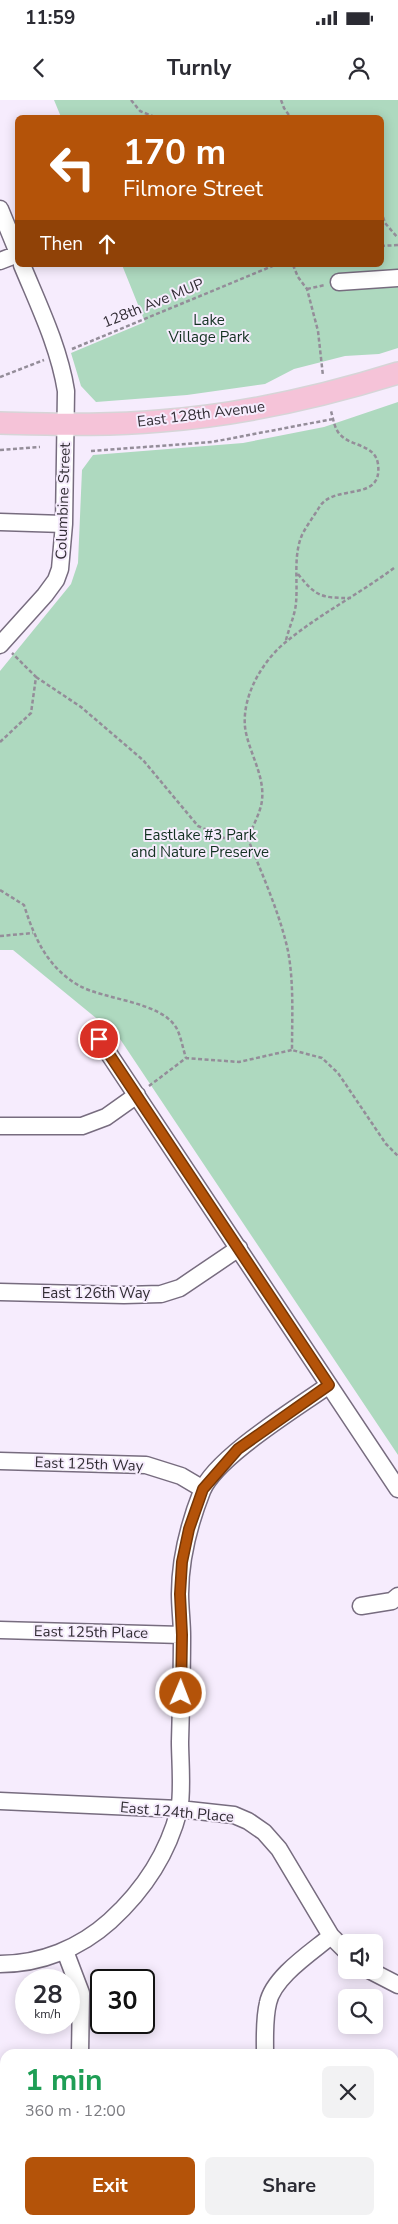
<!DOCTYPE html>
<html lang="en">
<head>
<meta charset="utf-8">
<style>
  :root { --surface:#fff; --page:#f2f2f3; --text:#2b2b33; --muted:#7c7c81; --accent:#b45309 }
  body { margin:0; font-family:"Nunito Sans",sans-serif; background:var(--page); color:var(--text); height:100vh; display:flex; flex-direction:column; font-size:19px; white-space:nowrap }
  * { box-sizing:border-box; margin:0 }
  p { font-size:16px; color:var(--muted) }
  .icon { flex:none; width:28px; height:28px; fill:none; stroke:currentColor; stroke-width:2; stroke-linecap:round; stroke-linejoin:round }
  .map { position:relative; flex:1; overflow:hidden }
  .side { position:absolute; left:0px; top:1949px; width:399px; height:176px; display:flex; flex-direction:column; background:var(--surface); border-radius:15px 15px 0 0; box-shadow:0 2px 12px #0003 }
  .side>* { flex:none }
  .banner { position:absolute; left:15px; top:15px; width:369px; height:152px; border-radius:8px; box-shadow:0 2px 12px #0003; background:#b45309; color:#fff; overflow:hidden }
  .fabs { position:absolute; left:338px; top:1834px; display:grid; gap:10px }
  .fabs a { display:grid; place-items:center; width:45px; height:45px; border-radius:8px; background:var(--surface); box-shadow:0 2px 12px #0003; font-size:25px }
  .speed { position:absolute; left:15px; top:1869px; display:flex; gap:10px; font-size:25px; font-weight:700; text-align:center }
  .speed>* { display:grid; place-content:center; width:65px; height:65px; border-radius:50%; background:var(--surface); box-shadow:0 2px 12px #0003; line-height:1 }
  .speed small { font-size:12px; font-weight:400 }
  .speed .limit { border:2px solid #111; border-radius:8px; background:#fff; color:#111 }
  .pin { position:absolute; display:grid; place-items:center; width:42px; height:42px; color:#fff; margin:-21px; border:2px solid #fff; border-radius:50%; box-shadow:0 1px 5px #0007 }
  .me { position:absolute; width:55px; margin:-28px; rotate:1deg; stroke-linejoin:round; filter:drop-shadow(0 0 4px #0008) }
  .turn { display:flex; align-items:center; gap:18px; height:105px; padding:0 25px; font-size:22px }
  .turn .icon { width:65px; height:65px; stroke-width:2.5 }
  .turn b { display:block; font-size:35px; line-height:42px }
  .then { display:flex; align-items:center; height:48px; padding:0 25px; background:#0003; gap:10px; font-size:19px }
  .round { display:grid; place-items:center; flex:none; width:52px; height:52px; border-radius:8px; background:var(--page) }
  .headline { display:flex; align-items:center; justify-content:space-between; height:85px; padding:0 25px }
  h1 { font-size:30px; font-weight:700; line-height:38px; color:#1e9e55 }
  .primary-button { display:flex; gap:10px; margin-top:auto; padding:10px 25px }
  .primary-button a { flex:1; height:58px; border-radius:8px; background:var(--accent); color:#fff; font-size:20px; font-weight:700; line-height:58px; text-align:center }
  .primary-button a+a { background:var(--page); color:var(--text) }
  .status { display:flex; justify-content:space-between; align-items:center; height:35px; padding:0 25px; background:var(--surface); direction:ltr }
  .status svg { height:14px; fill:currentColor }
  header { display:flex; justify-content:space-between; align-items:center; height:65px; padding:0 25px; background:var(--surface); font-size:22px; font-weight:700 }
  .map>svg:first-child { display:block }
</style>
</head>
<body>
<div class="status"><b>11:59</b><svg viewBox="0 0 49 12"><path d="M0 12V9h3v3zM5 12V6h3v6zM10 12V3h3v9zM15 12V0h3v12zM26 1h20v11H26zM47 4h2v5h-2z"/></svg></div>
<header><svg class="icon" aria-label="back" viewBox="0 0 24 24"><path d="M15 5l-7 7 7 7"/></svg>Turnly<svg class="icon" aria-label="person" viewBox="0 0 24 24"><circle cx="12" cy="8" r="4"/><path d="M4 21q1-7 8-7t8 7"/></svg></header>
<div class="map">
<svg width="398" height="2124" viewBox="0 0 398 2124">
  <rect width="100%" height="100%" fill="#f6ecfd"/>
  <path fill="#aed9bf" d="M54,0H398V248L379,254L345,256L294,269L265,284L187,295L96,302L81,286L71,253L145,222L122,165H381V18L61,17Z
    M398,302V1355L118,936L13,850H0V571L71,484L78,463L82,370L93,355L243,343L324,327Z"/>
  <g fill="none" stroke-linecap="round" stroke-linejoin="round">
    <g stroke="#776c7f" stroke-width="19">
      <path id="minor" d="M0,109L18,153
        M0,161L18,154
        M339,182L398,178
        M0,422L64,424
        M0,545L45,495L56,480L60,469L64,424L66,291C59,247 39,206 22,165
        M99,939L398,1389
        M0,1026H82L106,1017L137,995
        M0,1192L124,1195L161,1194L180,1188L239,1148
        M0,1361L146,1365L181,1376L203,1389
        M361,1506L392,1501L398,1496
        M0,1530L182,1535
        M0,1701L179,1709L234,1715L248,1721L264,1732L279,1749L331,1836L346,1851
        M65,1851L81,1893L80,1954
        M0,1864C41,1864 80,1848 110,1821C143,1791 168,1753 179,1710C183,1693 180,1660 180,1642C181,1606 182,1571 182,1536C182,1522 180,1508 180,1494C180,1458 189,1424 202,1391C216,1357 297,1308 329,1285
        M369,1870L398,1885
        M265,1954C265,1937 264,1919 268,1903C273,1877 312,1852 331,1836
        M0,2102H5
        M394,2112H398
        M180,2124V2120"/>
    </g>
    <g stroke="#d6d5d7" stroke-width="24">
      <path id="major" d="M0,323C53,324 107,326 160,321C241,315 321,297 398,273"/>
    </g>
    <path stroke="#948d99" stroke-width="2.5" stroke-dasharray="4 2.5" stroke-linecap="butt" d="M131,0L140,11L157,18
      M281,0L284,8L291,18
      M381,111L385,123L398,138
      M381,146L398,145
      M293,165L298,177L307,189L318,231L323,276
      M307,189L325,185
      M72,249L275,165
      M0,277L44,260
      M0,350L40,347
      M91,351L212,342L333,319
      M394,468C359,494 320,514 287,541C263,560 242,595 245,627C248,651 265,675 262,700C261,712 252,727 248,739C262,774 280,814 288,851C294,883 292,917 292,950L322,958L338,973L386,1044L398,1056
      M298,474C316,497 322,498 351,498
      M286,540C289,528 295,515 296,503C298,481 293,456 302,435C307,425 314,416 320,406C336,383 383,403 378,364C375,343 348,347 338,332C334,326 333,318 331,311
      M36,577L81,607L143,660L198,726L224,738L248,739
      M0,642L31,613L36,577L12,553
      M0,790L24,805C34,837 47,867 78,885C103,900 162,901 177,929C181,937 183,949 186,958
      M0,836L33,833
      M149,986L186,958L239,962L292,950"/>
    <use href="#minor" stroke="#fff" stroke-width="16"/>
    <use href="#major" stroke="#f5c3d8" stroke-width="21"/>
  </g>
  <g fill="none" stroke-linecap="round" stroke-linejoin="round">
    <g stroke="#753606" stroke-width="12">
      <path id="route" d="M99,939L329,1285L238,1349L203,1389L189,1429L182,1462L180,1494L182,1535L181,1593"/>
    </g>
    <use href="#route" stroke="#b45309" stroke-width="9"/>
  </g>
  <g text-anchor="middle" stroke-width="4" stroke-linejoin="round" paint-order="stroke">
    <g font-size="15" fill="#332e36" stroke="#f6ecfd">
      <text transform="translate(153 203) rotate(-22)" y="5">128th Ave MUP</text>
      <text transform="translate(201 314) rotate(-7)" y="5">East 128th Avenue</text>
      <text transform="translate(63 401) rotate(-88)" y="5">Columbine Street</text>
      <text x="96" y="1198">East 126th Way</text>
      <text transform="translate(89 1364) rotate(2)" y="5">East 125th Way</text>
      <text transform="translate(91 1532) rotate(1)" y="5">East 125th Place</text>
      <text transform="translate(177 1712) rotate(5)" y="5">East 124th Place</text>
    </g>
    <g font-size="15" fill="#133121" stroke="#f6ecfd">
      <text x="209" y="225">Lake<tspan x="209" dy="17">Village Park</tspan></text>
      <text x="200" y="740">Eastlake #3 Park<tspan x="200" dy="17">and Nature Preserve</tspan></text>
    </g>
  </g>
</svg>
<div class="fabs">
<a><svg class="icon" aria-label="sound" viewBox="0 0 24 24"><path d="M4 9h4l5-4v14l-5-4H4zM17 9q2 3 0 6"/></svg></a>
<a><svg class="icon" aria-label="search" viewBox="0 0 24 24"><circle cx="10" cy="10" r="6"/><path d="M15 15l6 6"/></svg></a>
</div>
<div class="speed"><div>28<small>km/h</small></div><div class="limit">30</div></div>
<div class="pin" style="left:99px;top:939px;background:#d93025"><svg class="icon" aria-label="arrive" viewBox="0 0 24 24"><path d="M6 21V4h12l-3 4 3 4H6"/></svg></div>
<svg class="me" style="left:181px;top:1593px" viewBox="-20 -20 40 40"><circle r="17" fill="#b45309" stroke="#fff" stroke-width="3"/><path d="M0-11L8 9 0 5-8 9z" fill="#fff"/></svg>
<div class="banner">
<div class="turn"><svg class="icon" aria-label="left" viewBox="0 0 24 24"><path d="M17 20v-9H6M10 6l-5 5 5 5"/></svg><div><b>170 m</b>Filmore Street</div></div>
<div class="then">Then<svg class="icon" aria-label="ahead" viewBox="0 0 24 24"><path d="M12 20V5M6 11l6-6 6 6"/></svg></div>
</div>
<section class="side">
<div class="headline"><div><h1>1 min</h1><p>360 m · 12:00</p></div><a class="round"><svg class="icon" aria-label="close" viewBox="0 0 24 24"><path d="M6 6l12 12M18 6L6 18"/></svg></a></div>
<div class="primary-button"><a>Exit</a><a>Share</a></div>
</section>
</div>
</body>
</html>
